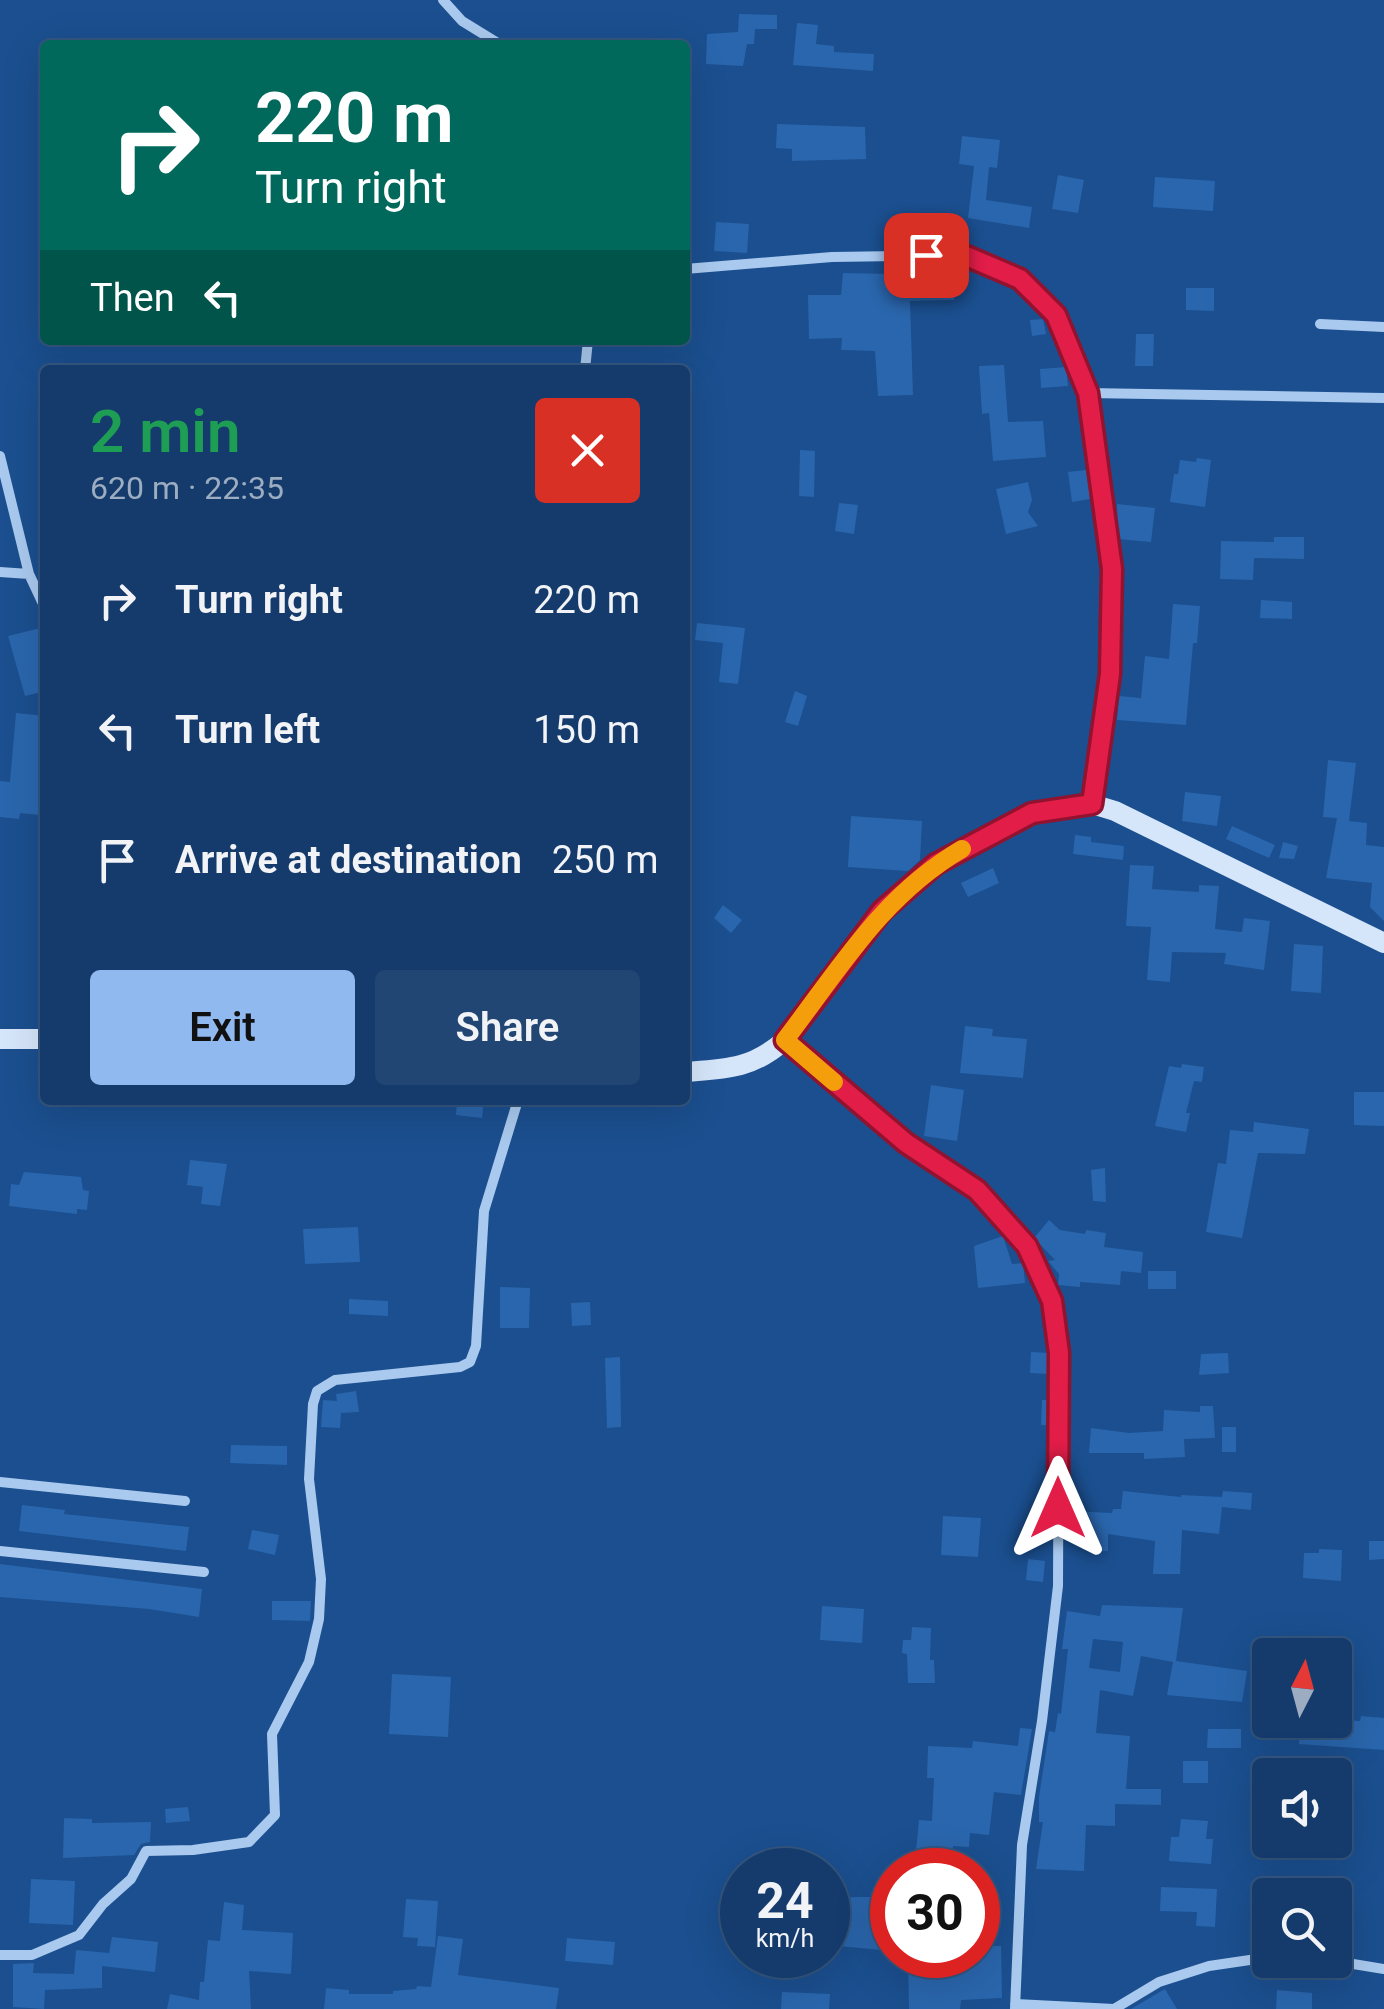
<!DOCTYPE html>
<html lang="en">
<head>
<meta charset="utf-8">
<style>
  :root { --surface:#143b6b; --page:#214673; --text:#f1f3f6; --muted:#9dadc1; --line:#33557e; --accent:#90b9f0 }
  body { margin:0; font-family:Roboto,sans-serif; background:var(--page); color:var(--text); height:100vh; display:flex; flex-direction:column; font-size:38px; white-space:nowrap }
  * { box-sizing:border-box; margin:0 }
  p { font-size:32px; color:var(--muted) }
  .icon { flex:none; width:55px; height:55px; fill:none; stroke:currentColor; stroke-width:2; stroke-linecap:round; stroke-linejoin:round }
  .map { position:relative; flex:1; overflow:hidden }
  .panel { position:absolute; left:40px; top:365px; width:650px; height:740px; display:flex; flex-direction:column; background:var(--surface); border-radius:10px; box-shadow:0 10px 40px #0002,0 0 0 2px var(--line) }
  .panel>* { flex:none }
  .guide { position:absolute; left:40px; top:40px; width:650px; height:305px; border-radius:10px; box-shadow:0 10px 40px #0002,0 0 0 2px var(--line); background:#00695c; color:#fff; overflow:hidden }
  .needle { width:65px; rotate:6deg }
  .tools { position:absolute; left:1252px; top:1638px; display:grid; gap:20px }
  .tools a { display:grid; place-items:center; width:100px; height:100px; border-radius:10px; background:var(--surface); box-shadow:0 10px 40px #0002,0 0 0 2px var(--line); font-size:50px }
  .speed { position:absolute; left:720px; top:1848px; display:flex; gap:20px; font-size:50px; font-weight:700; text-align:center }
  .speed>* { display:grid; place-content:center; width:130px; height:130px; border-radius:50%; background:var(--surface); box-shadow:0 10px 40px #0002,0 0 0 2px var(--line); line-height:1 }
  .speed small { font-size:25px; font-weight:400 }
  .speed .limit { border:15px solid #d22; background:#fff; color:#111 }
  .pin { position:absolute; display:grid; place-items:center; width:85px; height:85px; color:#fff; margin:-42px; border-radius:20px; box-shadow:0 5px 15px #0006 }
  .me { position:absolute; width:110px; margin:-55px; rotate:0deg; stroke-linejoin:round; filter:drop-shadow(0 0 8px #0008) }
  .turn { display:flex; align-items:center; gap:35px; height:210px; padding:0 50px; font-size:45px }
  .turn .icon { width:130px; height:130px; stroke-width:2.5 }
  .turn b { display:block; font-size:70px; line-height:85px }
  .then { display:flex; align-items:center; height:95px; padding:0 50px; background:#0003; gap:20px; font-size:38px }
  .round { display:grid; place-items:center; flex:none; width:105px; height:105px; border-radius:10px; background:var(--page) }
  .headline { display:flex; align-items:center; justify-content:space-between; height:170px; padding:0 50px }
  h1 { font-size:60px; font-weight:600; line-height:75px; color:#1e9e55 }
  .cta { display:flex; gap:20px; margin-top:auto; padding:20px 50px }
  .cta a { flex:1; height:115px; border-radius:10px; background:var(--accent); color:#111; font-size:40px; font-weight:600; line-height:115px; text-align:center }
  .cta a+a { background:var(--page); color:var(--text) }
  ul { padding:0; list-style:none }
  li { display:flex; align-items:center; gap:30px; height:130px; padding:0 50px }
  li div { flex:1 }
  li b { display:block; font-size:38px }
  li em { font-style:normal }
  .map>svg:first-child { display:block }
</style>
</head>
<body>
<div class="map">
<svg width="1384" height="2009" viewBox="0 0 1384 2009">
  <rect width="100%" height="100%" fill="#1b4f8f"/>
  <path fill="#2a66ad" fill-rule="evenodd" d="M739,14L777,15V29H755L754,44H747L743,66L706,64L707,34L738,32Z
    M797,23L818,25L816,44L834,46V52L874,54L873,71L793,65Z
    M777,124L865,127L866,159L792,161V149L776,148Z
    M962,136L1000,140L997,168L989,167L986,200L1032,207L1029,228L968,218L974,166L959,164Z
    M1058,175L1084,180L1078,213L1052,209Z
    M1155,177L1215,181L1213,211L1153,207Z
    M716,222L749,224L747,253L714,251Z
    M891,270L954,274V300L910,301L913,395L878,396L875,351L841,350L842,338L809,339L808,295H841L843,273L891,274Z
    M1186,288H1214V311L1186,310Z
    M1043,319L1046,334L1032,336L1030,320Z
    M1136,334H1154L1153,366H1135Z
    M1004,365L1008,422L1043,421L1046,457L993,461L989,413L982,414L979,366Z
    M1066,367L1068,386L1041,388L1040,369Z
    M800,450L815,451L814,497L799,496Z
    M1197,458L1211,460L1205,507L1170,502L1174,474H1178L1180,460L1196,462Z
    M1086,470L1090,499L1072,502L1068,472Z
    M1028,482L1032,500L1028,512L1038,526L1006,534L996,489Z
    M839,503L858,505L854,534L835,531Z
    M1117,504L1155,508L1151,542L1118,539Z
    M1274,537H1304V559L1254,558L1253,580L1220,579L1221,541L1274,542Z
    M1261,600L1292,602V619L1260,618Z
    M1173,604L1200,606L1197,643H1193L1186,725L1117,720L1119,696L1141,698L1145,656L1169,659Z
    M697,623L745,628L738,684L719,682L723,643L695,640Z
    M45,627V691L25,696L8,636Z
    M795,691L807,696L798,726L785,722Z
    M16,713L45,716V783H42L39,815L20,813L19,819L0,817V781L10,782Z
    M1328,760L1356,763L1349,821L1367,823L1366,845L1384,847V921L1370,907L1372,883L1326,878L1337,818L1323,817Z
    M1185,792L1221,796L1217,826L1182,821Z
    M851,816L922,821L920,860L908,871L848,867Z
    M1232,826L1275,845L1269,858L1226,839Z
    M1075,835L1091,837V842L1124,846L1123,860L1073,854Z
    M1283,842L1298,846L1294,859L1279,858Z
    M1130,865L1154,866L1152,889L1199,892V885L1219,886L1215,929L1242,932L1244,918L1270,921L1264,970L1224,964L1226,953L1172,952L1170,982L1147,980L1151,927L1126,926Z
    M993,868L999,883L968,897L961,883Z
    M723,905L742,920L731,933L714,918Z
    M1294,944L1323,946L1321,993L1291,991Z
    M965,1026L993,1029L992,1036L1027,1039L1023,1078L960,1073Z
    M1182,1064L1204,1067L1202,1082L1194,1081L1186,1113H1190L1186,1132L1155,1126L1169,1066L1181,1068Z
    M931,1085L964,1090L957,1141L924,1136Z
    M1354,1092H1384V1126L1354,1125Z
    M457,1100H484L482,1118L456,1115Z
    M1254,1122L1309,1129L1305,1154L1258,1153L1242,1238L1206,1232L1218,1163L1226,1164L1230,1130L1253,1132Z
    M190,1160L227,1164L220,1206L201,1204L203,1187L187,1185Z
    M1105,1168L1106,1202L1093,1201L1091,1170Z
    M24,1172L81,1177L83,1190L89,1191L87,1210L77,1209V1214L9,1206L11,1184L19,1185Z
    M1049,1220L1060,1230L1085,1234L1086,1230L1106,1233L1104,1247L1143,1252L1141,1273L1121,1271L1120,1285L1080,1282V1287L1058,1285L1059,1274L1048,1261L1055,1260L1034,1238Z
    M358,1227L360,1262L305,1264L303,1229Z
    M1003,1236L1012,1264L1023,1263L1025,1283L978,1288L974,1246Z
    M1148,1271H1176V1289H1148Z
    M500,1287L530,1288L529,1328H500Z
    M349,1299L388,1301V1316L349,1314Z
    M590,1302L591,1325L572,1326L571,1303Z
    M1031,1352L1050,1353V1374L1030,1373Z
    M1228,1353L1229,1373L1199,1375L1201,1354Z
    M620,1357L621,1427L607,1428L605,1358Z
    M356,1391L359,1412L341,1413L340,1428L321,1427L323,1400L337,1401L336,1394Z
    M1042,1400H1050V1425H1041Z
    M1200,1406H1213L1215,1438L1184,1439L1185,1457L1144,1459V1453H1089L1091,1428L1129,1433L1163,1431L1164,1410L1200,1412Z
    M1222,1427H1236V1452H1222Z
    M231,1445L287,1446V1465L230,1463Z
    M1123,1491L1181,1497V1495L1222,1497L1223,1491L1252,1493L1251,1510L1222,1507L1219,1534L1182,1530L1180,1574H1153L1155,1541L1108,1534V1551L1083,1550L1084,1525L1069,1524L1070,1511L1112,1513L1113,1509H1121Z
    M22,1505L65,1510L64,1514L189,1527L186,1551L19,1531Z
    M943,1516L981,1518L978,1557L941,1555Z
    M252,1530L279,1535L275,1555L248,1549Z
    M1369,1541H1384V1559L1369,1560Z
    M1319,1549L1342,1550L1341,1581L1303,1578L1304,1553H1319Z
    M1028,1559L1045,1561L1043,1582L1026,1580Z
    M0,1564L202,1589L199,1617L149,1609L0,1597Z
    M272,1601H311L310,1621L272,1620Z
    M1102,1605L1183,1608L1176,1661L1247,1671L1242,1702L1167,1695L1173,1662L1141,1656L1133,1696L1100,1690L1096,1733L1130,1736L1126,1789H1161V1805L1115,1804V1826L1086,1825L1084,1871L1036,1869L1043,1822H1039V1797L1049,1731L1055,1732L1058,1713L1061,1714L1068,1649H1062L1067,1611L1100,1616ZM1093,1639L1123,1642L1120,1672L1089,1668Z
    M822,1606L864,1609L862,1643L820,1640Z
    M912,1627L931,1628L930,1660H934L935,1683H908L907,1654L902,1653L903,1640H911Z
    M392,1674L451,1677L448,1737L389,1734Z
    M1361,1716L1384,1718V1750L1299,1744L1300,1729H1333V1720L1360,1721Z
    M1020,1728L1032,1729L1021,1795L994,1792L989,1835L970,1833L969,1847L953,1846L951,1870H914L919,1820L932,1821L934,1778H927L928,1746L972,1748L973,1741L1018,1746Z
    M1208,1729H1241V1748H1207Z
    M1183,1761H1208V1783H1183Z
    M188,1807L190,1821L166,1823L165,1809Z
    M64,1818L92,1819V1823L151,1822L150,1842L141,1844L134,1855L63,1858Z
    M1181,1819L1208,1821L1206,1839H1213L1211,1864L1169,1861L1171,1837H1179Z
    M31,1879L75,1881L73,1925L29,1923Z
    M1161,1887L1217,1889L1215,1927L1196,1926L1197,1912L1160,1911Z
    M857,1897H892V1951L828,1945V1898Z
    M406,1899L438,1901L435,1947L417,1946L418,1938L403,1937Z
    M224,1902L244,1905L242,1930L293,1933L291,1974L249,1971L251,2009H167L170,1994L199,2000L200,1982H204L208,1940L220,1941Z
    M438,1936L463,1939L458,1975L559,1988L556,2009H324L326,1988L349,1990V1994H393V1991L416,1989L417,1986L431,1987Z
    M112,1937L158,1942L155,1972L102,1966V1988L45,1990L44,2009L13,2007V1964L34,1963L33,1973L74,1974L76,1950L109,1953Z
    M567,1938L615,1942L613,1965L565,1961Z
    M978,1946H1001L1002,1998L961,2000L960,2009H909L908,1955H978Z
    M1165,1989L1177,2009H1131L1163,1990Z
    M1277,1990L1312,1993V2009H1276Z
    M782,1992L830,1994L829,2009H781Z"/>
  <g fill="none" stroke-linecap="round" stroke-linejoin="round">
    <path stroke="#a9c9ee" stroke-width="10" d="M443,0L462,21L501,45
      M685,269L832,257L964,255L1020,279L1056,315L1087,393L1098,447L1113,569L1110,674L1093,803
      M1320,324L1384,327
      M585,370L588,340
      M1087,393L1384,398
      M0,456L29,574L45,608
      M0,572L29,574
      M785,1040L906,1143L977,1190L1027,1246L1052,1301L1059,1353L1058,1586L1042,1721L1022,1845L1015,2009
      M0,1482L185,1501
      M0,1551L204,1572
      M0,1955H32L79,1935L103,1904L131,1879L146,1851L193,1850L249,1842L275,1815L272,1734L309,1662L319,1619L321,1579L309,1479L313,1404L317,1391L335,1380L460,1367L470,1362L476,1346L484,1211L518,1100
      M1329,1960L1384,1969
      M1015,2004L1114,2009L1159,1982L1209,1966L1270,1957"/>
    <path stroke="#d6e6fa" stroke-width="20" d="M0,1039H45
      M685,1072C727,1069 752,1069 785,1040L882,911L936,864L1032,813L1092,804L1115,811L1384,943"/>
  </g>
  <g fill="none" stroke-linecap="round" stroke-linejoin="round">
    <g stroke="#92132f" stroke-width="25">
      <path id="route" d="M926,255H964L1020,279L1056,315L1088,393L1112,569L1110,674L1092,804L1032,813L936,864L882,911L785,1040L906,1143L977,1190L1027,1246L1052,1301L1059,1353L1058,1508"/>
    </g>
    <use href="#route" stroke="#e11d48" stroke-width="18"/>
    <path stroke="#f59e0b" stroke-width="18" d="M834,1082L785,1040C840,968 882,896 962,849"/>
  </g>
</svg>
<div class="tools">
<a><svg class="needle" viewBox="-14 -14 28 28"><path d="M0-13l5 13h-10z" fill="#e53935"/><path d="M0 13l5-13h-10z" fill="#9dadc1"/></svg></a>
<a><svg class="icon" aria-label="sound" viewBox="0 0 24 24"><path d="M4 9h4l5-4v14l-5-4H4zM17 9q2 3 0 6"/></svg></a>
<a><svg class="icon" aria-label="search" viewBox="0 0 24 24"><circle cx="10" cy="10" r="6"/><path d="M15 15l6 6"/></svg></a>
</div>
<div class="speed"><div>24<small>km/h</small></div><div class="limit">30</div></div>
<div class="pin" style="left:926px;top:255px;background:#d93025"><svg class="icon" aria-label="arrive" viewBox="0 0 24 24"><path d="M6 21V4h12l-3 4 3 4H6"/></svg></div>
<svg class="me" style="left:1058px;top:1508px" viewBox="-20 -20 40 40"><path d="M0-17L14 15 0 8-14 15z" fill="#e11d48" stroke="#fff" stroke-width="4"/></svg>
<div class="guide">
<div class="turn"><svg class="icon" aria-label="right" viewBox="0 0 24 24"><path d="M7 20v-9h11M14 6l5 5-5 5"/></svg><div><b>220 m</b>Turn right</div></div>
<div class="then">Then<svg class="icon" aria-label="left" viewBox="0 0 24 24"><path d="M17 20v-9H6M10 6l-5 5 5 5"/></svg></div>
</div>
<section class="panel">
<div class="headline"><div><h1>2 min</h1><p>620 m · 22:35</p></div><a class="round" style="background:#d93025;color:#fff"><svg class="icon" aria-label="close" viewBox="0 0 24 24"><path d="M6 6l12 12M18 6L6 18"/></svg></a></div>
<ul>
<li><svg class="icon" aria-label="right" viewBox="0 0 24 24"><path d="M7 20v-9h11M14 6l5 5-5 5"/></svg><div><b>Turn right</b></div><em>220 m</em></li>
<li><svg class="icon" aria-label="left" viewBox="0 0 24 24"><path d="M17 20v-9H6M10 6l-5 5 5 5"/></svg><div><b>Turn left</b></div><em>150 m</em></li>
<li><svg class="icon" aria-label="arrive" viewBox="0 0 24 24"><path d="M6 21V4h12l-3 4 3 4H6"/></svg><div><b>Arrive at destination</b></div><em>250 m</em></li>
</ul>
<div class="cta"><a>Exit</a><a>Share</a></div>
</section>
</div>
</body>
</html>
